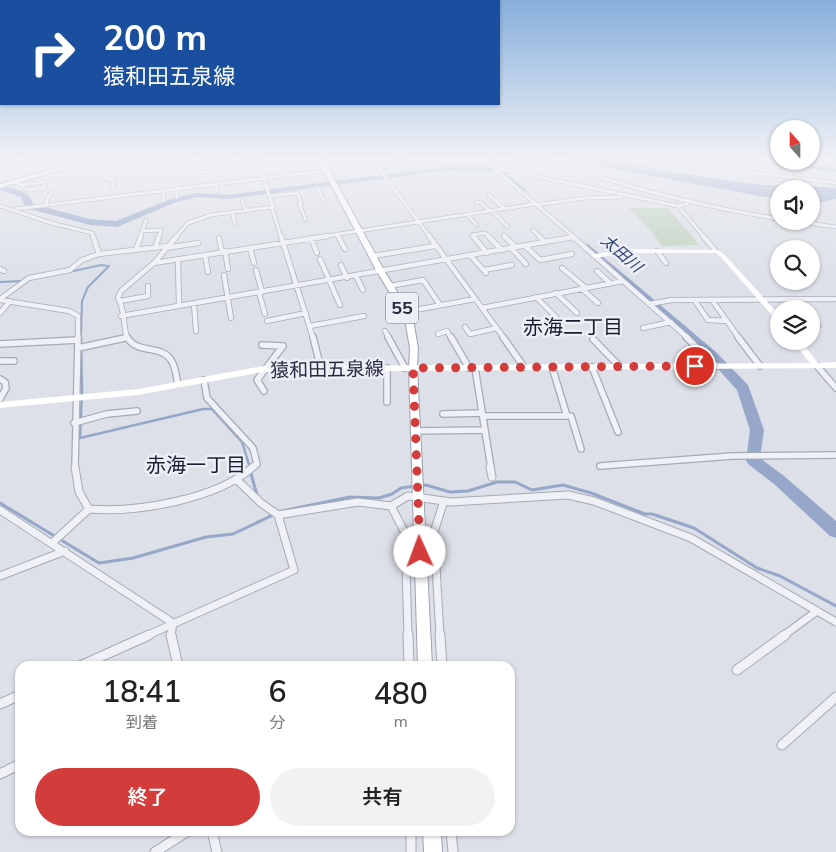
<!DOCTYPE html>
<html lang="ja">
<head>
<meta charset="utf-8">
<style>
  :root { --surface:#fff; --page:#f2f2f2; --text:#222; --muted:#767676; --accent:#d33c3b }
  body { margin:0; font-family:Mulish,"Noto Sans JP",sans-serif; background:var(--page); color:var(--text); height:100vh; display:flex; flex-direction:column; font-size:19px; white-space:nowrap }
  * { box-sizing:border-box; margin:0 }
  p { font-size:16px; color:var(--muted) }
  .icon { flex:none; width:28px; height:28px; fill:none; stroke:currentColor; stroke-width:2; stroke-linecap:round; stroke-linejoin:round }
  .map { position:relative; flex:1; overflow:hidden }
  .panel { position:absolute; left:15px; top:661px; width:500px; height:175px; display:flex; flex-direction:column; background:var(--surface); border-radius:15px; box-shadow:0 1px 4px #0004 }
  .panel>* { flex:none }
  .hud { position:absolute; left:0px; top:0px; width:500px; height:105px; box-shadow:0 1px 4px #0004; background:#1a4fa0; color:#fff; overflow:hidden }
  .needle { width:32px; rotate:339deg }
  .controls { position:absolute; left:770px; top:120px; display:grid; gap:10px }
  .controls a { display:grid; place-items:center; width:50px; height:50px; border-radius:50%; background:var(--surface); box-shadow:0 1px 4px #0004; font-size:25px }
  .pin { position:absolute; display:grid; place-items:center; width:42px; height:42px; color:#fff; margin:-21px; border:2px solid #fff; border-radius:50%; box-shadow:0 1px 5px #0007 }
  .me { position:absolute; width:55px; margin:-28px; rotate:358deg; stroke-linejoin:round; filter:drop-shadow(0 0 4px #0008) }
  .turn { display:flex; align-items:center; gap:18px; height:105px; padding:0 20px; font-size:22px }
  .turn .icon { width:65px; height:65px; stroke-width:2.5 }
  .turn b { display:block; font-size:35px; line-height:42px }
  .eta { display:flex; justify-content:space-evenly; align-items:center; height:85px; text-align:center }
  .eta b { font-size:30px; font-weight:600; line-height:35px }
  .cta { display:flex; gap:10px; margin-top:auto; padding:10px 20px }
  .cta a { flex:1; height:58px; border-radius:30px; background:var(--accent); color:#fff; font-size:20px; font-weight:600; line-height:58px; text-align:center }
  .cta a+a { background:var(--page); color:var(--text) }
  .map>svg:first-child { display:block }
</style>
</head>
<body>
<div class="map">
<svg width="836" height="852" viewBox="0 0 836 852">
  <rect width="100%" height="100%" fill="#dde0e8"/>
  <path fill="#c0d2be" d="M629,208H668L699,245L662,246L653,233Z"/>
  <path fill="#96a7ca" d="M575,158H610L664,171L761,185H798L836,188V199L811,204V189H779V199L771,198L592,165Z
    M742,158H758L836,168V172L767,164Z"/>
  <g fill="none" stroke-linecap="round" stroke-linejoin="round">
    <path stroke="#96a7ca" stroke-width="2" d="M69,272L101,265L109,266L88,287L82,301L81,338
      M0,282L22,281"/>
    <path stroke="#96a7ca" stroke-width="2.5" d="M81,337L82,391L80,438L203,409H212L242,442L250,468"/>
    <path stroke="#96a7ca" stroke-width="3" d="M249,467L257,495
      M421,486L426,485L450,492L468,491L497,482H515L532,490L563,485L591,493L645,514H652L694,528L757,568L780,576L836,606
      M0,503L99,563L133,558L206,537L233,534L275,514
      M282,511L350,497L379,498L392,494L401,488L415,486"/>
    <path fill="#96a7ca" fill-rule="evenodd" d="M451,166L501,168L526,190L519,192L496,172L451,170L227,199L196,197L174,203L117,227L90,225L26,208L21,197L0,190V186C14,189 29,189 33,204L90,219L116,221L171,199L196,193L227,195Z
      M588,244L716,352L748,385L764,430L760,458L784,476L836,521V538L830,536L774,484L748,464L746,460L750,430L737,390L708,358L585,249V245Z"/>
    <g stroke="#a6aab5" stroke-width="4.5">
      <path id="street-far4" d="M143,158L142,168L222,158
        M233,158L235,165
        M491,158L496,167L495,169L574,237
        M557,158C586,175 619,183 651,192C693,203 736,212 779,219
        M687,158L749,172L836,183
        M828,158L836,160
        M0,160L18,158
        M192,162L193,173L216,171L215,159
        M84,163L96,166L107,179L114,180L112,189
        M165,165V174H168V176
        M376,165L430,237
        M496,167L526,158
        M496,168L678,206L688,204
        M247,171L249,180
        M178,178V189
        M19,181L30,158
        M15,182L28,190L44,188L46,182L20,185
        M216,184L217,192
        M317,187L324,201
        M176,189L177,197
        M163,191L164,201
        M489,195L505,209
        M269,196L297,193L302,204
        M242,200L246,211
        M476,202H480L490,211
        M299,204L306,220
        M536,205L586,198L621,197
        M0,206L51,223L92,233L93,237
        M45,206L48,197L52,193
        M678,206L704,237
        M272,208L281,237
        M16,209L427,158
        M492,211L508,227
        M232,213L235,224
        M467,215L477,225
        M793,221L836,227
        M533,230L540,237
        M142,231L161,230L159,237
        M337,234L339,237
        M504,236L505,237
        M140,237L146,220
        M176,237L188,223L211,215L273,207L257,158
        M320,237L535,204
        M474,237L472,235L485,233L489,237
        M571,237H573"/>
    </g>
    <g stroke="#a6aab5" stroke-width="6">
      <path id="street-far3" d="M93,236L99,254
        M281,236L313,338
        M338,236L345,249
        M429,236L504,338
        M473,236L487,253
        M488,236L502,250
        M504,236L516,247
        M539,236L545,242
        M572,236L688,338
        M703,236L716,251
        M219,238L222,252
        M311,238L317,253
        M525,246L540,260L572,254
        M155,248L159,236
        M166,248L198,243
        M250,248L254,263
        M511,248L526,264
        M136,250L141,236
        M225,251L228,269
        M626,251L641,263
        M657,251L666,263
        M205,255L208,272
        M373,256L435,246
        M471,256L486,273
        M178,259L179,306
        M320,259L340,305
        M154,263L328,236
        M341,265L347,278
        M562,268L586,288
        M0,269L4,271
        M256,270L262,292
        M484,270L512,265
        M597,271L610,283
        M224,275L231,318
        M356,276L363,290
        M390,286L423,280L440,305
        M582,289L598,303
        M259,293L265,314
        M556,293L577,313
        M536,297L560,321
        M0,299L29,278L70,270L82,260L99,254L168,246
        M0,300L69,311L78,316V338
        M712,300L739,338
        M793,300L802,309
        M120,301L148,296V286
        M695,301L708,320L727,321
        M194,304L196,331
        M649,304L672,300L836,299
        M482,308L623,281
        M404,312L475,299
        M0,313L10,301
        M121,316L573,237
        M811,319L818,326
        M267,321L306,313
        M310,326L364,316
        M465,327L470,334L497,328
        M643,328L671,322
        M385,331L389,338
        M438,334L447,331L451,338
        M127,338C123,325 125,309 118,298L121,291L154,263L177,236"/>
    </g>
    <g stroke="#a6aab5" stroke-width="8">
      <path id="street-far2" d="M127,337C137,355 161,344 171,360C176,367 176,377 178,384
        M313,337L321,369
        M388,337L405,368
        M451,337L469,368
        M503,337L524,367
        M686,337L716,366
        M738,337L760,366
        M593,339L620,367
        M0,344L78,340
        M262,345L283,346L257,380L264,391
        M78,348L125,338
        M0,361H14
        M817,366L836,388
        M592,367L618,432
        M387,368V402
        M475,368L491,468
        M0,379L5,382L6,388L0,399
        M204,380L207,398L253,448L257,464L252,468
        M443,414L482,413
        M483,416H567L552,367
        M567,416H571L581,449
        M74,423L107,414L137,411
        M415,431L485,430
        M600,466L732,456L836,455
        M75,468L78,337"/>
    </g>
    <g stroke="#a6aab5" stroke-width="9">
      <path id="street-far1" d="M75,467L79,492L89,509
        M490,467L492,477
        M391,506L405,533L408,636
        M0,510L173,623
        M278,515L358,502L391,506L408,496L451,502L568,495L594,501L691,538L836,622
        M52,543L89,509C137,513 217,499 253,467
        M0,576L65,551
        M146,636L294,570L278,515L261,503L237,480
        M171,636L173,623
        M440,636L434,532L444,501
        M783,636L817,611"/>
    </g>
    <g stroke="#a6aab5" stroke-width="11">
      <path id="street" d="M171,635L178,666
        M408,635L409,666
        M440,635L442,666
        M80,666L149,635
        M737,670L785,635
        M0,704L20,695
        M782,745L836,697
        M0,774L20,764
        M212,831L217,852
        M411,831V852
        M451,831L453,852
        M155,852L188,831"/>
    </g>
    <g stroke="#9ca2b4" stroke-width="2">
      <path id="primary" d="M93,158H102L0,188V184Z
        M314,158H320L330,171L385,272L403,301L414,325L418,348L417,368L432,666H418L409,368L410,348L406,325L395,301L377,272L324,171Z
        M423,831H441L442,852H424Z"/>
    </g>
    <use href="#street-far4" stroke="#f0f1f6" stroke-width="3"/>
    <use href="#street-far3" stroke="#f0f1f6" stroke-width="4.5"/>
    <use href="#street-far2" stroke="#f0f1f6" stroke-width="5.5"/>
    <use href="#street-far1" stroke="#f0f1f6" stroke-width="7"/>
    <use href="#street" stroke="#f0f1f6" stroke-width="9"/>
    <path fill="#fff" fill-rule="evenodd" d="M629,249L718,250L725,255L779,315V322L777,321L721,257L715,253H629L595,258L592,256L595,254Z
      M793,341H801L818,363L836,362V368L263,372L138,395L0,408V402L138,389L263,366L810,363Z"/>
    <use href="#primary" fill="#fff" fill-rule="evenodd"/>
  </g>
  <linearGradient id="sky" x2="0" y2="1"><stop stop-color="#87afdc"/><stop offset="0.57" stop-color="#f0f1f5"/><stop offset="1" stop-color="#f0f1f5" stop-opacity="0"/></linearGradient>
  <rect width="836" height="278" fill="url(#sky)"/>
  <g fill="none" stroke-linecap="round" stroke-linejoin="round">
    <path stroke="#d33c3b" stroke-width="9" stroke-dasharray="0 16.2" d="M420,552L413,368L695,366"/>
  </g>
  <g text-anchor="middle" stroke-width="5" stroke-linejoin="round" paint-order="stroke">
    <g font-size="16" font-style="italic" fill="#2f4374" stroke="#eceff5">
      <text transform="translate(622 253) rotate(41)" y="6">太田川</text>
    </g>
    <rect fill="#eceff5" stroke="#616676" stroke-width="1" x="386" y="292.5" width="32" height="31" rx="4"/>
    <g font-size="18" font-weight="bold" fill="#262b3f">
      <text x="402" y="314">55</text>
    </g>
    <g font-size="19" fill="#262b3f" stroke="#eceff5">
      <text transform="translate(327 369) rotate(-1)" y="7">猿和田五泉線</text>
    </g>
    <g font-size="20" fill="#181d2f" stroke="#eceff5">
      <text x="573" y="334">赤海二丁目</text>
      <text x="196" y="472">赤海一丁目</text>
    </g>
  </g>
</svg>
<div class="controls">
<a><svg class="needle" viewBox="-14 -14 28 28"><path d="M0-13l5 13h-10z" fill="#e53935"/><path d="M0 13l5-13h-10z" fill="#767676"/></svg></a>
<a><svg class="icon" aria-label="sound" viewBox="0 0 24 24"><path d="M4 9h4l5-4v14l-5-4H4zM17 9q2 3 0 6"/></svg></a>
<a><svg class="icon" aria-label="search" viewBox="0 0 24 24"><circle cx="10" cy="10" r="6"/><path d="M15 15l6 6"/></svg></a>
<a><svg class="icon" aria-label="layers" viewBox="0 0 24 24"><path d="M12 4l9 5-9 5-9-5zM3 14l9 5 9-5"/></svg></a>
</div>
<div class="pin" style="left:695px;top:366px;background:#d93025"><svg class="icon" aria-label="arrive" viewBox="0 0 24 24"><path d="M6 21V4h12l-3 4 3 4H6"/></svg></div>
<svg class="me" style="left:420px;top:552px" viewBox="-20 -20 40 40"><circle r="19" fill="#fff"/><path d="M0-13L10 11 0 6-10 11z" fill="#d33c3b"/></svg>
<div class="hud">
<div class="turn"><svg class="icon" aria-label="right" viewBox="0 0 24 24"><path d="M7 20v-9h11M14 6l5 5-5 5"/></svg><div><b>200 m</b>猿和田五泉線</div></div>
</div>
<section class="panel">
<div class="eta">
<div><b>18:41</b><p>到着</p></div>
<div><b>6</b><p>分</p></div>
<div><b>480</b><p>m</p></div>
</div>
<div class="cta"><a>終了</a><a>共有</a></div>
</section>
</div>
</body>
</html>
